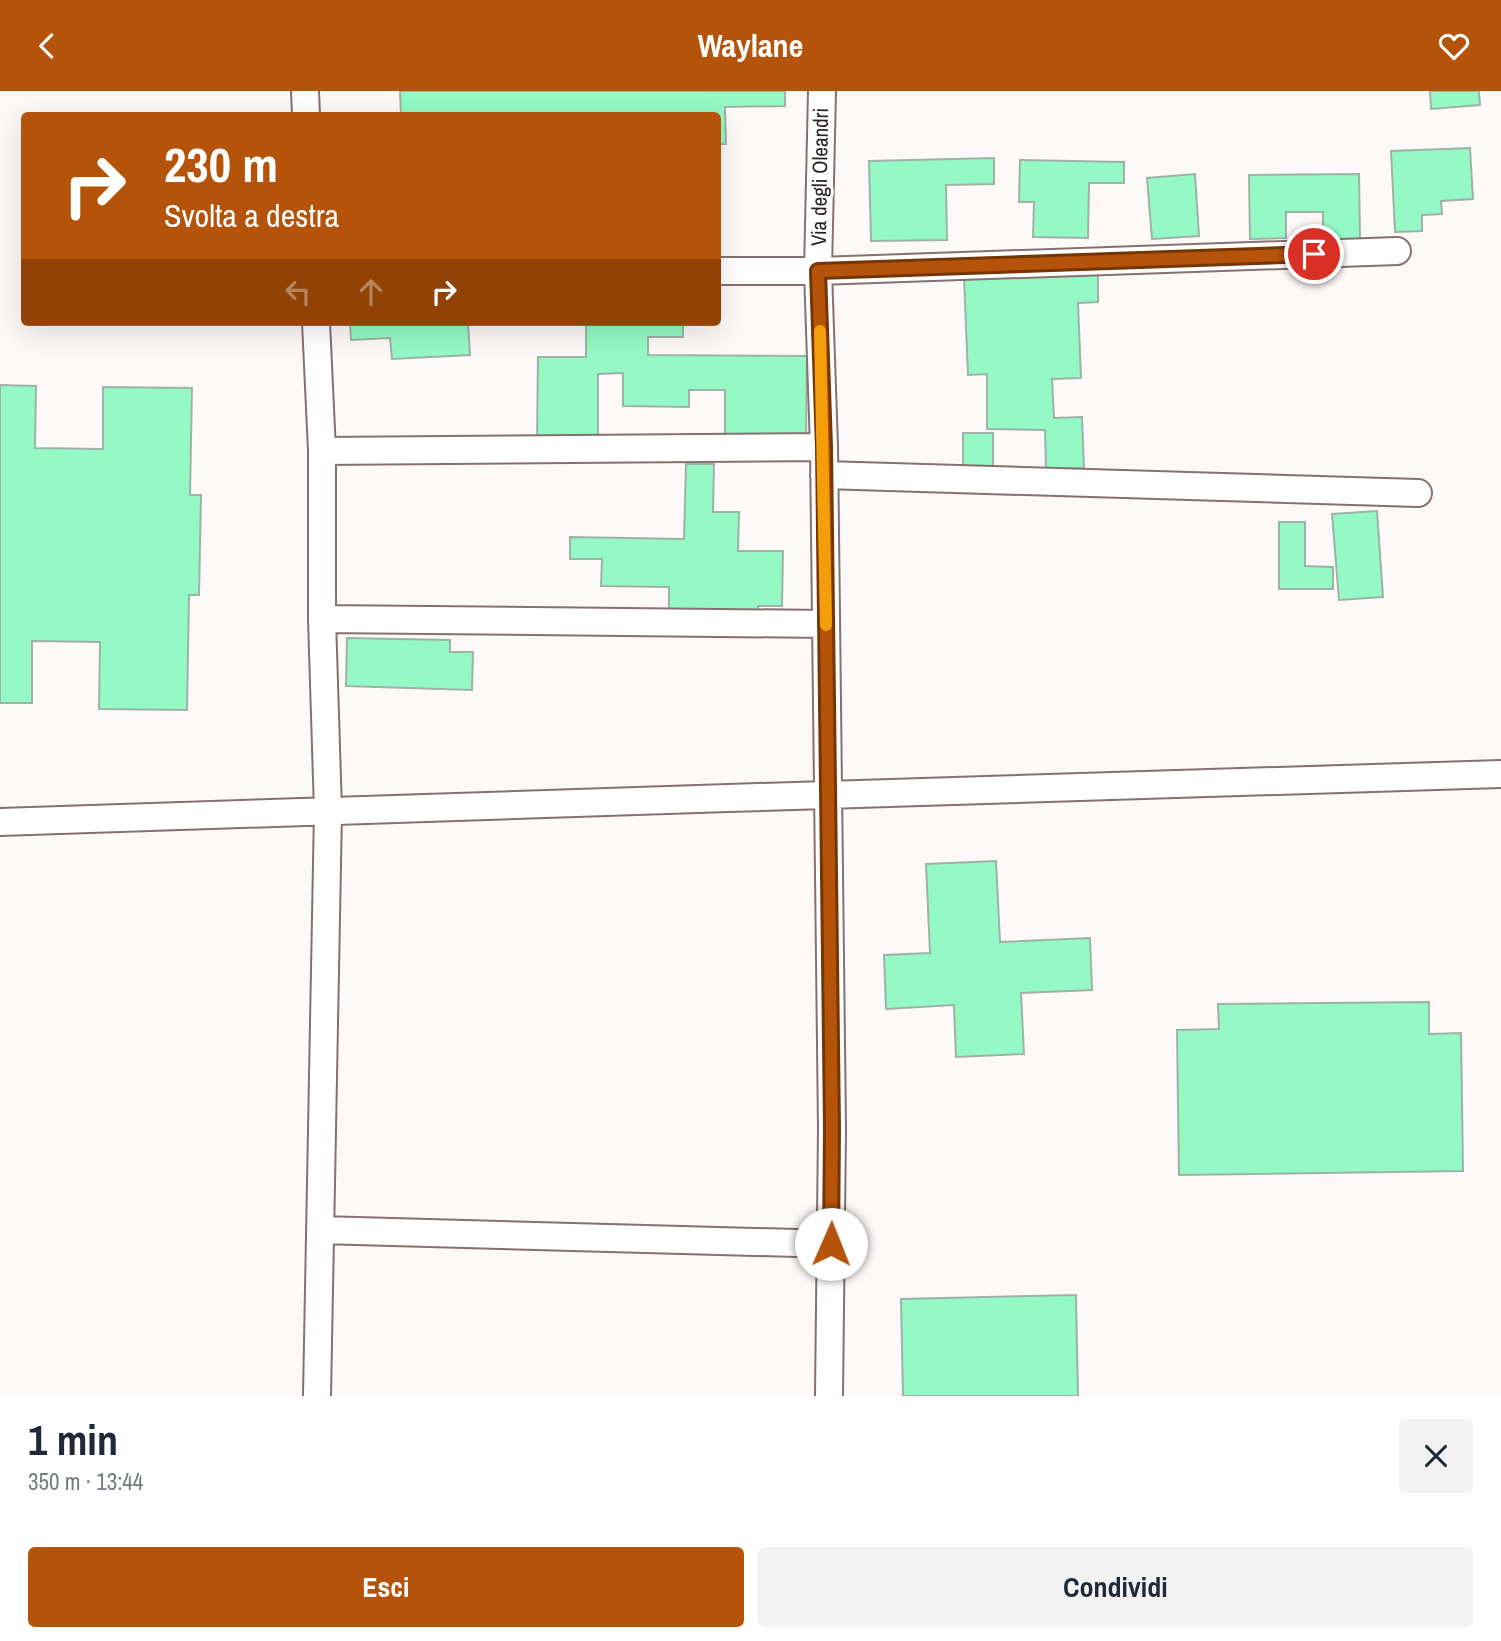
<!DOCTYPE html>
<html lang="it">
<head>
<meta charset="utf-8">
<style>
  :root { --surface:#fff; --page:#f2f2f3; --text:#1f2937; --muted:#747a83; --accent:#b45309 }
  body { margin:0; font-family:"Archivo Narrow",sans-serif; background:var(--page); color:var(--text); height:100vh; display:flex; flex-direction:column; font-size:26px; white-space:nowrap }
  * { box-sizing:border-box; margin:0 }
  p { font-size:23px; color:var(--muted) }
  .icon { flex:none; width:38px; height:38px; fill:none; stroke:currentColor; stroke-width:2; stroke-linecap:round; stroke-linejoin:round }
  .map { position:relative; height:1305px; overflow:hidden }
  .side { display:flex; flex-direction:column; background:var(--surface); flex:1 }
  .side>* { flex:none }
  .guide { position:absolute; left:21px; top:21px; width:700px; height:214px; border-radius:7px; box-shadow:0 7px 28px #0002; background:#b45309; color:#fff; overflow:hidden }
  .pin { position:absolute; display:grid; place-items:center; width:60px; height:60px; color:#fff; margin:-30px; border:4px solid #fff; border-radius:50%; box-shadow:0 2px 7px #0007 }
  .me { position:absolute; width:77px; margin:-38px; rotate:1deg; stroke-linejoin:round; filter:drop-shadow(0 0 5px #0008) }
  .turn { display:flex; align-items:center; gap:24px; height:147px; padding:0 28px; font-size:32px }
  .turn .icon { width:91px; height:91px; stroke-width:2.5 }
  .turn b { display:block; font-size:49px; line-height:60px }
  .lanes { display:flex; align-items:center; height:66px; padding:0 28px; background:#0003; justify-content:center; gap:35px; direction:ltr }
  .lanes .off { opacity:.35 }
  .round { display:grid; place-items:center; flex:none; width:74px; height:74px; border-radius:7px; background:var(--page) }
  .head { display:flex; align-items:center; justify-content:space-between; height:119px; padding:0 28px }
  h1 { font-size:42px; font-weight:700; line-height:52px }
  .cta { display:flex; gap:14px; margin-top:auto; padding:14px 28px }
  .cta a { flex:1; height:80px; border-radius:7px; background:var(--accent); color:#fff; font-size:28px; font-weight:700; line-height:80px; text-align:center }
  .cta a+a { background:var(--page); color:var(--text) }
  header { display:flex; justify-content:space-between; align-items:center; height:91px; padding:0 28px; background:var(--accent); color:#fff; font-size:32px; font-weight:700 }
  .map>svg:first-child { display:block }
</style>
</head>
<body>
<header><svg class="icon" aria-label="back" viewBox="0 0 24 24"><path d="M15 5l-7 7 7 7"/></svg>Waylane<svg class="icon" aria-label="heart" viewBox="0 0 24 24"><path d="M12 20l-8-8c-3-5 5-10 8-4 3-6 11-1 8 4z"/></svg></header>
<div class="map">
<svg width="1501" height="1305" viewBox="0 0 1501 1305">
  <rect width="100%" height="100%" fill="#fef9f9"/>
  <path fill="#94f9c5" stroke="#9eb2a6" stroke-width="2" d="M400,0H785V15L725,16L726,53H718V24H401Z
    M1430,0H1479L1480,14L1431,18Z
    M1470,57L1473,108L1441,110L1442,123L1422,124V140L1395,141L1391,60Z
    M994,67V93L946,94L947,149L871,150L869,70Z
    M1020,69L1124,71V92H1089L1088,147L1033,146L1034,111H1019Z
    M1195,83L1199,145L1152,148L1147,87Z
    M1359,83L1360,148L1323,149V121H1286V147L1250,148L1249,84Z
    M1098,182V211L1078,212L1081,287L1052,288L1054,327L1082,326L1084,377L1046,378L1045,339L987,338V283L968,284L964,187Z
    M350,231H468L470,264L392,268L390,247L351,249Z
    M586,231H683V246H648V264L807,265L806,346L725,345V299H689V316L623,315V282L598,283V348H537L538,266H586Z
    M0,294L36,295L35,357L103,358V296L192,297L190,404H201L199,504H189L187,619L99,618L100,551L32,550V612H0Z
    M963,342H993V375H963Z
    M686,373H714L713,421H739L738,460H783L782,515H758V522L669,520V496L601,495L602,468H570V446L684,448Z
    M1377,420L1383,506L1339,509L1332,423Z
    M1279,431H1305V475L1333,476V498H1279Z
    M347,547L450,549V561H473L472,599L346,595Z
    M996,770L1000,851L1090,847L1092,899L1021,902L1024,963L956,966L954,914L886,918L884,864L930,862L926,773Z
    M1429,911V943L1461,942L1463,1080L1179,1084L1177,939L1219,938L1218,913Z
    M1076,1204L1078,1305H903L901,1208Z"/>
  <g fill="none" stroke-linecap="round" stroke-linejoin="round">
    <g stroke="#867071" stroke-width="30">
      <path id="street" d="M305,0L306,24
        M822,0L818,180L824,356L832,1038L829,1305
        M718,180H818L1397,160
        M316,231L322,360V528L328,720L317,1305
        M322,360L824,356
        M824,384L1418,402
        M322,528L826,533
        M0,731C500,715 1001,697 1501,683
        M320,1139L831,1153"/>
    </g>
    <use href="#street" stroke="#fff" stroke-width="26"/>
  </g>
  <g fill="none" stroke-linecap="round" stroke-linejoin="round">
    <g stroke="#753606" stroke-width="18">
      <path id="route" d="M831,1153L832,1038L824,356L818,180L1314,163"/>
    </g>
    <use href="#route" stroke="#b45309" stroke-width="12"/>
    <path stroke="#f59e0b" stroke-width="12" d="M820,240L826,534"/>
  </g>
  <g text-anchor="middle" stroke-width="6" stroke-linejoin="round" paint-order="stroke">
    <g font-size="21" fill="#2b2222" stroke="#fff">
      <text transform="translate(820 86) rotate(-89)" y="7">Via degli Oleandri</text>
    </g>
  </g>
</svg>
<div class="pin" style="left:1314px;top:163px;background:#d93025"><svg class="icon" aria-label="arrive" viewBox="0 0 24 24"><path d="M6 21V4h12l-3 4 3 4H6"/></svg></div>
<svg class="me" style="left:831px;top:1153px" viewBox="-20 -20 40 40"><circle r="19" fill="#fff"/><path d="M0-13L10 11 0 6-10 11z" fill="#b45309"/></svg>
<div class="guide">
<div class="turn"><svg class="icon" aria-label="right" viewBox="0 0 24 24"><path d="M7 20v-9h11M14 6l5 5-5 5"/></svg><div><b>230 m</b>Svolta a destra</div></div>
<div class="lanes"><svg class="icon off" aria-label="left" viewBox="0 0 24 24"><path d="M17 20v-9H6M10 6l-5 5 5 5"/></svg><svg class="icon off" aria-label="ahead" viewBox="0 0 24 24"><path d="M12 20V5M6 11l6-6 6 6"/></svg><svg class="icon" aria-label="right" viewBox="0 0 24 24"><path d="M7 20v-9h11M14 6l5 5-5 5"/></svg></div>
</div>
</div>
<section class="side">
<div class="head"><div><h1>1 min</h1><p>350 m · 13:44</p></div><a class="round"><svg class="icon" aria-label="close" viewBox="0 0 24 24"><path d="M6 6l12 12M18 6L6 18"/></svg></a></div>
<div class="cta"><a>Esci</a><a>Condividi</a></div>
</section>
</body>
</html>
